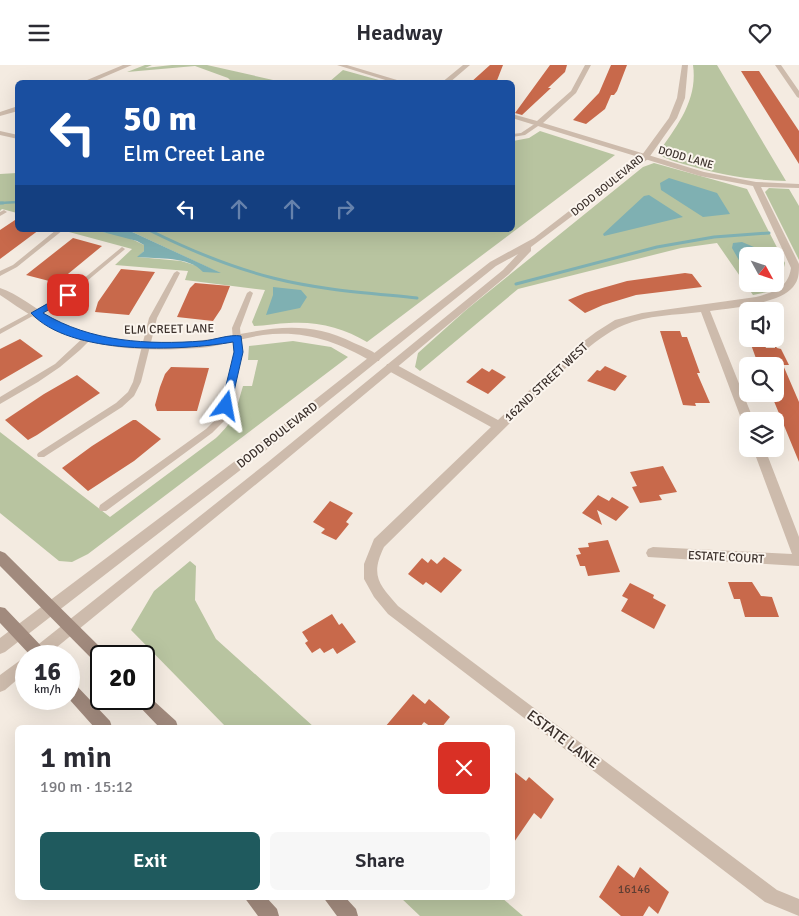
<!DOCTYPE html>
<html lang="en">
<head>
<meta charset="utf-8">
<style>
  :root { --surface:#fff; --page:#f7f7f7; --text:#2b2b33; --muted:#7c7c81; --accent:#1f5a5e }
  body { margin:0; font-family:Signika,sans-serif; background:var(--page); color:var(--text); height:100vh; display:flex; flex-direction:column; font-size:19px; white-space:nowrap }
  * { box-sizing:border-box; margin:0 }
  p { font-size:16px; color:var(--muted) }
  .icon { flex:none; width:28px; height:28px; fill:none; stroke:currentColor; stroke-width:2; stroke-linecap:round; stroke-linejoin:round }
  .map { position:relative; flex:1; overflow:hidden }
  .panel { position:absolute; left:15px; top:660px; width:500px; height:175px; display:flex; flex-direction:column; background:var(--surface); border-radius:8px; box-shadow:0 5px 20px #0002 }
  .panel>* { flex:none }
  .guide { position:absolute; left:15px; top:15px; width:500px; height:152px; border-radius:8px; box-shadow:0 5px 20px #0002; background:#1a4fa0; color:#fff; overflow:hidden }
  .needle { width:32px; rotate:130deg }
  .buttons { position:absolute; left:739px; top:182px; display:grid; gap:10px }
  .buttons a { display:grid; place-items:center; width:45px; height:45px; border-radius:8px; background:var(--surface); box-shadow:0 5px 20px #0002; font-size:25px }
  .speed { position:absolute; left:15px; top:580px; display:flex; gap:10px; font-size:25px; font-weight:700; text-align:center }
  .speed>* { display:grid; place-content:center; width:65px; height:65px; border-radius:50%; background:var(--surface); box-shadow:0 5px 20px #0002; line-height:1 }
  .speed small { font-size:12px; font-weight:400 }
  .speed .limit { border:2px solid #111; border-radius:8px; background:#fff; color:#111 }
  .pin { position:absolute; display:grid; place-items:center; width:42px; height:42px; color:#fff; margin:-21px; border-radius:10px; box-shadow:0 2px 8px #0006 }
  .me { position:absolute; width:55px; margin:-28px; rotate:13deg; stroke-linejoin:round; filter:drop-shadow(0 0 4px #0008) }
  .turn { display:flex; align-items:center; gap:18px; height:105px; padding:0 25px; font-size:22px }
  .turn .icon { width:65px; height:65px; stroke-width:2.5 }
  .turn b { display:block; font-size:35px; line-height:42px }
  .lanes { display:flex; align-items:center; height:48px; padding:0 25px; background:#0003; justify-content:center; gap:25px; direction:ltr }
  .lanes .off { opacity:.35 }
  .round { display:grid; place-items:center; flex:none; width:52px; height:52px; border-radius:8px; background:var(--page) }
  .overview { display:flex; align-items:center; justify-content:space-between; height:85px; padding:0 25px }
  h1 { font-size:30px; font-weight:600; line-height:38px }
  .button { display:flex; gap:10px; margin-top:auto; padding:10px 25px }
  .button a { flex:1; height:58px; border-radius:8px; background:var(--accent); color:#fff; font-size:20px; font-weight:600; line-height:58px; text-align:center }
  .button a+a { background:var(--page); color:var(--text) }
  header { display:flex; justify-content:space-between; align-items:center; height:65px; padding:0 25px; background:var(--surface); font-size:22px; font-weight:600 }
  .map>svg:first-child { display:block }
</style>
</head>
<body>
<header><svg class="icon" aria-label="menu" viewBox="0 0 24 24"><path d="M4 6h16M4 12h16M4 18h16"/></svg>Headway<svg class="icon" aria-label="heart" viewBox="0 0 24 24"><path d="M12 20l-8-8c-3-5 5-10 8-4 3-6 11-1 8 4z"/></svg></header>
<div class="map">
<svg width="799" height="851" viewBox="0 0 799 851">
  <rect width="100%" height="100%" fill="#f4ebe1"/>
  <path fill="#b8c4a0" fill-rule="evenodd" d="M145,0H152L145,3L172,0H207L282,17H232L228,13L195,1L127,7Z
    M693,0H717L786,116C751,115 720,110 687,100C677,97 666,95 658,88C677,61 698,35 693,0Z
    M343,5L386,17H329Z
    M540,66L615,90L367,277C344,263 317,256 289,258C277,258 266,261 254,261L252,257L265,225L185,215L188,206L115,200L132,184L69,167L72,165C96,165 123,168 144,180V186L138,192L181,196L218,207L128,165H512L513,76L529,73Z
    M654,98L747,124L785,198L781,215L767,227L753,230L717,178L681,183L518,224L420,306L415,302L418,288L466,245L643,102ZM748,191H775V219H748Z
    M17,108V148L2,144L0,146V109Z
    M769,123L789,124L799,141V195L765,127Z
    M293,276L331,282L348,292L88,489L72,497L59,496L0,448V367L110,452L216,373C237,353 235,347 243,321H252L258,295H248L249,281Z
    M190,496L196,501L195,535L216,574L314,662H226L131,565L154,526Z
    M401,833H502L523,851H420Z"/>
  <path fill="#7fb0b2" d="M669,113L717,128L730,149L703,152L661,125L660,118Z
    M649,130L683,152L604,171L603,169L644,131Z
    M95,165H128L221,208L203,207C189,191 158,194 137,192L144,186V180L137,176Z
    M742,177L754,182L759,191H748L747,206L744,204L732,183L733,178Z
    M273,222L301,225L307,232L300,243L266,250L273,230Z"/>
  <g fill="none" stroke-linecap="round" stroke-linejoin="round">
    <path stroke="#7fb0b2" stroke-width="2.5" d="M0,138L18,137"/>
    <path stroke="#7fb0b2" stroke-width="3" d="M0,138H3
      M149,165C189,185 230,202 273,213C320,225 369,228 417,233
      M516,219L657,182L714,172L769,168"/>
  </g>
  <path fill="#c8694b" d="M490,0H503L496,18H470Z
    M550,0H567L565,7L548,23H551L522,50L515,48Z
    M611,0H627L617,26L614,30H611L605,44L586,59L573,55L599,28Z
    M741,6H759L799,66V99Z
    M18,153V165H39L0,194V165Z
    M73,173L102,181L57,218L26,210Z
    M121,204L155,207L129,250L95,247L98,237Z
    M685,208L692,209L702,222L636,230L603,240L585,248L568,235L585,228L627,216Z
    M195,218L230,221L221,244L213,256L177,252L190,223Z
    M660,266H680L682,272H687L700,308H697L710,338H695L696,341L683,340Z
    M20,274L43,291L0,316V284Z
    M749,274H762L766,283H775V280L777,283L781,284L789,300H783L799,337V397L771,329H775V301H761L758,299Z
    M605,301L627,311L615,326L587,316L597,305L600,306Z
    M171,302L209,303L197,346H157L155,340L160,322L165,309Z
    M482,303L489,307L492,304L506,312L488,329L466,317Z
    M77,310L100,328L37,370L28,375L5,355L44,329Z
    M133,355H136L161,374L134,396L88,426L62,403L92,381Z
    M663,401L677,427L659,430L662,435L640,438L632,422L637,421L630,407Z
    M598,430L609,436L612,432L629,442L616,456L597,445L602,460L582,448Z
    M330,436L353,448L346,457L349,459L336,475L321,468L325,464L313,457Z
    M608,475L620,507L588,511L585,501H580L576,490L581,489L578,483L589,482L588,478Z
    M444,492L462,505L441,528L426,517L423,520L408,509L422,493L428,498L431,494L437,499Z
    M728,517H752L761,531L772,532L779,552H745L740,534H734Z
    M630,518L654,530L653,533L666,540L654,564L621,546L628,534L622,531Z
    M332,549L339,560L342,558L356,577L337,589L333,583L324,588L320,583L312,588L305,578L308,576L302,567Z
    M413,629L425,639L429,634L450,652L442,662H431L424,657L420,662H385Z
    M512,705L526,716L529,712L554,734L541,754L534,748L512,780Z
    M618,800L634,813L640,802L669,827L658,849L649,841L643,851H621L599,832Z"/>
  <g fill="none" stroke-linecap="round" stroke-linejoin="round">
    <path fill="#cdbbac" fill-rule="evenodd" d="M536,58L541,59L525,70L512,72V69L521,68Z
      M4,145L7,147L0,151V147Z
      M56,165H63L17,202L0,211V206L13,200Z
      M122,182L125,184L124,185L69,231L0,269V264L65,229Z
      M177,206L180,208L157,253L141,317L134,331L122,342L44,392H38L37,390L38,388L116,338L128,327L133,317L149,253L174,208Z
      M250,226L253,228L240,263L242,287L230,341L225,355L212,368L106,446H100L99,443L100,440L206,364L218,352L222,341L234,287L232,263L247,228Z
      M85,271H88L92,273L80,285L60,302L38,317L0,339V332L55,299Z"/>
    <path fill="#cdbbac" fill-rule="evenodd" d="M123,0H132L90,18H80Z
      M337,0H347L407,18H395Z
      M463,0H470L449,18H441Z
      M585,0H591L576,28L543,58L704,107L756,117L799,119V123L761,122L799,199C799,208 799,215 793,222C779,239 732,243 710,246L754,356H748V360L742,356L701,247C676,250 647,250 624,260C607,267 593,279 579,290L384,482C370,511 379,519 398,541L777,825L799,834V851L765,837L388,549L374,532L364,514V499L374,474L491,362L387,305L386,302L387,299H395L498,355L571,286L596,267L615,255L642,248L756,232C774,227 788,223 791,203L753,121L700,111L512,53V49L537,56L571,26Z
      M775,0H781L799,26V33L797,32Z
      M18,41V46L0,51V47Z
      M0,66L18,70V74L0,70Z
      M0,223C17,228 37,245 53,254C93,276 137,278 182,277C247,274 290,246 354,278C363,282 375,286 380,293L379,296H371C336,276 304,265 263,270C242,273 222,281 200,283C157,286 109,286 69,270C44,260 22,245 0,230Z
      M753,384H765L799,472V501L648,492L646,488L648,484L653,482L792,489Z"/>
    <path fill="#cdbbac" fill-rule="evenodd" d="M682,0H688L685,33L677,53L648,94L531,182V186L509,209L276,403L46,591H28L30,586L268,397L503,205L518,189L496,201L287,369L5,587L0,589V573L279,363L490,197L534,173L642,90L669,53L677,33Z
      M26,591V607L5,625L0,627V610Z"/>
    <path fill="#a18a7d" fill-rule="evenodd" d="M0,486L5,488L106,588L108,591H101V600L96,598L0,501Z
      M0,542L5,543L46,586L48,591H31L0,558Z
      M69,616L74,618L110,656L112,662H94L69,634Z
      M144,627L176,656L178,662H159L137,639L134,634H144Z
      M244,832H266L277,844L279,851H258Z
      M323,832H345L356,844L358,851H337Z"/>
  </g>
  <path fill="#1a73e8" stroke="#114b97" d="M68,227L71,228V232L43,248C91,277 147,280 203,276C215,275 229,269 241,271L243,287L230,344H222L221,341L234,287L233,277C181,286 70,291 31,248Z"/>
  <g text-anchor="middle" stroke-width="4" stroke-linejoin="round" paint-order="stroke">
    <g font-size="11" fill="#3b302b" stroke="#fbf5ee">
      <text transform="translate(686 92) rotate(16)" y="4">DODD LANE</text>
      <text transform="translate(607 120) rotate(-39)" y="4">DODD BOULEVARD</text>
    </g>
    <g font-size="12" fill="#3b302b" stroke="#fbf5ee">
      <text transform="translate(169 264) rotate(-1)" y="4">ELM CREET LANE</text>
      <text transform="translate(546 317) rotate(-43)" y="4">162ND STREET WEST</text>
      <text transform="translate(277 370) rotate(-38)" y="4">DODD BOULEVARD</text>
      <text transform="translate(726 492) rotate(3)" y="4">ESTATE COURT</text>
    </g>
    <g font-size="12" fill="#5e3e33">
      <text x="634" y="828">16146</text>
    </g>
    <g font-size="15" fill="#3b302b" stroke="#fbf5ee">
      <text transform="translate(563 674) rotate(37)" y="5">ESTATE LANE</text>
    </g>
  </g>
</svg>
<div class="buttons">
<a><svg class="needle" viewBox="-14 -14 28 28"><path d="M0-13l5 13h-10z" fill="#e53935"/><path d="M0 13l5-13h-10z" fill="#7c7c81"/></svg></a>
<a><svg class="icon" aria-label="sound" viewBox="0 0 24 24"><path d="M4 9h4l5-4v14l-5-4H4zM17 9q2 3 0 6"/></svg></a>
<a><svg class="icon" aria-label="search" viewBox="0 0 24 24"><circle cx="10" cy="10" r="6"/><path d="M15 15l6 6"/></svg></a>
<a><svg class="icon" aria-label="layers" viewBox="0 0 24 24"><path d="M12 4l9 5-9 5-9-5zM3 14l9 5 9-5"/></svg></a>
</div>
<div class="speed"><div>16<small>km/h</small></div><div class="limit">20</div></div>
<div class="pin" style="left:68px;top:230px;background:#d93025"><svg class="icon" aria-label="arrive" viewBox="0 0 24 24"><path d="M6 21V4h12l-3 4 3 4H6"/></svg></div>
<svg class="me" style="left:226px;top:341px" viewBox="-20 -20 40 40"><path d="M0-17L14 15 0 8-14 15z" fill="#1a73e8" stroke="#fff" stroke-width="4"/></svg>
<div class="guide">
<div class="turn"><svg class="icon" aria-label="left" viewBox="0 0 24 24"><path d="M17 20v-9H6M10 6l-5 5 5 5"/></svg><div><b>50 m</b>Elm Creet Lane</div></div>
<div class="lanes"><svg class="icon" aria-label="left" viewBox="0 0 24 24"><path d="M17 20v-9H6M10 6l-5 5 5 5"/></svg><svg class="icon off" aria-label="ahead" viewBox="0 0 24 24"><path d="M12 20V5M6 11l6-6 6 6"/></svg><svg class="icon off" aria-label="ahead" viewBox="0 0 24 24"><path d="M12 20V5M6 11l6-6 6 6"/></svg><svg class="icon off" aria-label="right" viewBox="0 0 24 24"><path d="M7 20v-9h11M14 6l5 5-5 5"/></svg></div>
</div>
<section class="panel">
<div class="overview"><div><h1>1 min</h1><p>190 m · 15:12</p></div><a class="round" style="background:#d93025;color:#fff"><svg class="icon" aria-label="close" viewBox="0 0 24 24"><path d="M6 6l12 12M18 6L6 18"/></svg></a></div>
<div class="button"><a>Exit</a><a>Share</a></div>
</section>
</div>
</body>
</html>
